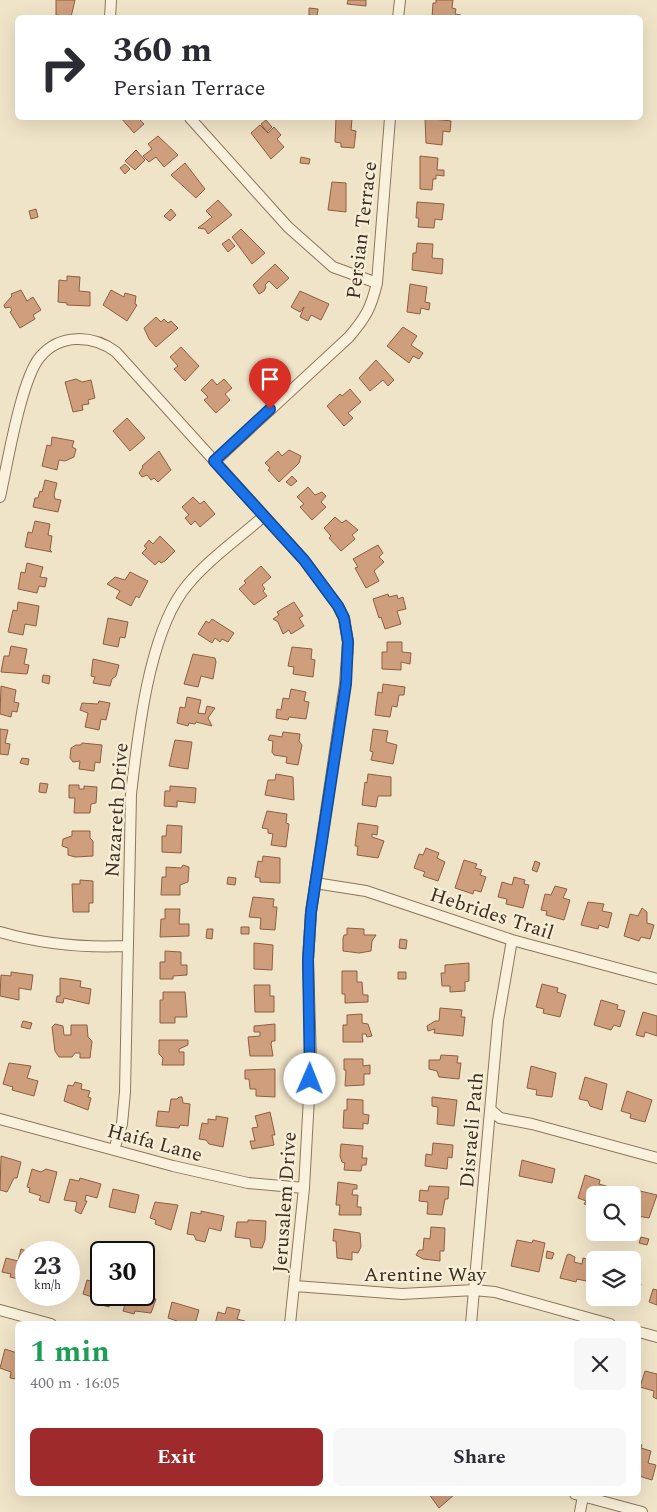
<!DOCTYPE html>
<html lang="en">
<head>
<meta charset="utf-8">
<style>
  :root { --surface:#fff; --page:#f7f7f7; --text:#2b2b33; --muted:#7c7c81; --accent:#9e2a2b }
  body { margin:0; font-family:Spectral,serif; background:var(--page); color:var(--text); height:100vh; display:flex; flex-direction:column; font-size:19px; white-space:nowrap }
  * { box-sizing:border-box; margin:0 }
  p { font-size:16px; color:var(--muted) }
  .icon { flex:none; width:28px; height:28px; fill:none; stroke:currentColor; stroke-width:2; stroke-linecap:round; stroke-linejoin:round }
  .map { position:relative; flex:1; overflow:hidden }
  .panel { position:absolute; left:15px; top:1321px; width:626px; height:175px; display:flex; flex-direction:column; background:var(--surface); border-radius:8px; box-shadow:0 5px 20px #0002 }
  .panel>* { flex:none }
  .hud { position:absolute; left:15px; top:15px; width:628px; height:105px; border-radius:8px; box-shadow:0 5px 20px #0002; background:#fff; color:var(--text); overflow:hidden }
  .tools { position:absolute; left:586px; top:1186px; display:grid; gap:10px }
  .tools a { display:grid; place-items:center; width:55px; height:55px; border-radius:8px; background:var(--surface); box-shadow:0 5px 20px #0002; font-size:25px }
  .speed { position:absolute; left:15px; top:1241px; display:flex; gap:10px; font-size:25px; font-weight:700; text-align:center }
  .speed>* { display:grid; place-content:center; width:65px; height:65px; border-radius:50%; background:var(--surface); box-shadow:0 5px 20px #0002; line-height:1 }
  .speed small { font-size:12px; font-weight:400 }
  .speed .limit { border:2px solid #111; border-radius:8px; background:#fff; color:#111 }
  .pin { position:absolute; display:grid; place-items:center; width:42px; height:42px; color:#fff; margin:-51px -21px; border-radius:50% 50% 50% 0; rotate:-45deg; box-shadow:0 0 5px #0007 }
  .pin .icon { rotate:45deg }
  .me { position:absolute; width:55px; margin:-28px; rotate:1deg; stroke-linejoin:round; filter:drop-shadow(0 0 4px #0008) }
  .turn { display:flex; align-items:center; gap:18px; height:105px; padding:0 15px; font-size:22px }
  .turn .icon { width:65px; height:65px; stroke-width:2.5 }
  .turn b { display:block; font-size:35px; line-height:42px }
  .round { display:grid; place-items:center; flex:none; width:52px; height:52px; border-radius:8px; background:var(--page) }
  .summary { display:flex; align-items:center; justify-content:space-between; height:85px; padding:0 15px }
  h1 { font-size:30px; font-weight:700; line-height:38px; color:#1e9e55 }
  .primary-button { display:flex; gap:10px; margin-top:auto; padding:10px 15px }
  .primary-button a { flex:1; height:58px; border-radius:8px; background:var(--accent); color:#fff; font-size:20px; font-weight:700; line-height:58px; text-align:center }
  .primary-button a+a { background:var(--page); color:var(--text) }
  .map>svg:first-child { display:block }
</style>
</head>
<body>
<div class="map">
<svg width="657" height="1512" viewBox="0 0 657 1512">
  <rect width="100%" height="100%" fill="#f0e4c8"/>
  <path fill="#cf9f7d" stroke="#8d5f41" d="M56,0H75L71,17L56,15Z
    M348,0H366V6L347,4Z
    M436,0H453L452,8L456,9L455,14L461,15V18H432L433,3H436Z
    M309,8L318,9L317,16L309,15Z
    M121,118H138L144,124L134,133Z
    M336,118L352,119L351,130L356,131L354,148L341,147V143L335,142Z
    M425,118L451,121L450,132L443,131L442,145L426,143Z
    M266,120L272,127L267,132L261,124Z
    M260,125L268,133L274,127L281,135L277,139L284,147L271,159L251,133Z
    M158,136L178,155L164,167L156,157L149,162L143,156L152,149L148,144Z
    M136,150L145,160L135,170L125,161Z
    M420,156L438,158L437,170H444V176L436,175V179H433L432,190L420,189Z
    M301,157L310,159L309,164L300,163Z
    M185,163L205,189L196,198L171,175Z
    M125,164L130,169L125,174L120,168Z
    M332,182L346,183V212L328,210Z
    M218,200L232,215L208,234L205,229L198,228L212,217L206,211Z
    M417,202L444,204L442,220L435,219L434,228L418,227L419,218H416Z
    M36,209L38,217L31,219L29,211Z
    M171,209L176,215L170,221L164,216Z
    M241,229L265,253L252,264L232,237Z
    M229,239L235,246L228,252L222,244Z
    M417,243L433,244L432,258L443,259L442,274L412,270L413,253H416Z
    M275,264L289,278L277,289L269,281L265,285L266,287L264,291L259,294L253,285Z
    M67,276L80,277L79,291L90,292V306L67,305V303L58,302L59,280L67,281Z
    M410,284L427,287L425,302L430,303L429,310L421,308L420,314L407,312Z
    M21,290L27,301L33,297L41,310L33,315L35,319L20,328L10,312L12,310L10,307L5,308L4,305L12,296L11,294Z
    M111,290L124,297L125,293L136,296L135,304L137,305L127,321L103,305Z
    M300,291L329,304L321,320L311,315L308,321L300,317L304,307L300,312L291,307Z
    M156,317L161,322L164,319L168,323L171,321L178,328L156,347L149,339L144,328Z
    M403,327L417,336L411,345L423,353L419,359L413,356L409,363L387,346Z
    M181,347L199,366L185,381L174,369L178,366L170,357Z
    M376,360L394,380L388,386L383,380L370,391L359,378Z
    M76,379L82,382L91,380L95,398L88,400L89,404L82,405L83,410L73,412L65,382Z
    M212,379L217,385L224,379L232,388L225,394L230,400L216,413L204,400L208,397L201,390Z
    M350,389L361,402L348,413L353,418L344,426L327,406L340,394L342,396Z
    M127,418L145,438L130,451L113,431Z
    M52,437L74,441L72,447L76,449L74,457L65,461L59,460L57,470L42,466L47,445L51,446Z
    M289,450L301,456L299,463L279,482L268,470L270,468L265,463L278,451L282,456Z
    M159,451L171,470L158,482L154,478L151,480L147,475L142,477L139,473L143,467L142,466Z
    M292,476L297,481L291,486L286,482Z
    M45,480L57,483L54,495L55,499L61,500L58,512L33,507L35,498H38L40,491L42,492Z
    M308,487L315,495L322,492L326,496L321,502L326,507L312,520L300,507L304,504L297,497Z
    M193,497L200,504L204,501L215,514L200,527L195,521L191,525L185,518L189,515L182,507Z
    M335,517L342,523L346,520L358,530L352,535L355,539L341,551L329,538L331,536L324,528Z
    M35,521L50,524L48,535L52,536L50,550L52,552L25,547L28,532L32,533Z
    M160,536L175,551L165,561L161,563L159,561L155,565L142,553L147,548L144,546L149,540L153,544Z
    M378,545L383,553L379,557L384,562L374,571L379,581L366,588L355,568L358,567L353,559Z
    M27,563L43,567L40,577L47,578L45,587L39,586L37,593L18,589L21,572L25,573Z
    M261,566L271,577L262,585L265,589L263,591L267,596L254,605L239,589L246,583L244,581Z
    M130,572L148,581L139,598L136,596L131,606L116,598L120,591L107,584L115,577L125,580Z
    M388,594L389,597L397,595L398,599L403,597L406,609L397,611L401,624L385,629L381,617L379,618L373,599Z
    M18,602L39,606L36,626L25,624L23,635L8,632L13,610L17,611Z
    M294,602L303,616L299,618L304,626L291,634L289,630L283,634L278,622L273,619L279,615L277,612Z
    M108,618L128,622L125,638L120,637L118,647L103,644Z
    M212,619L234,633L228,642L222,639L220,642L215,638L212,643L198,634L206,621L209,623Z
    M387,642H402V652L411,653L410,664L401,662V670L382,669V652H387Z
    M11,646L27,649L24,664L29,665L27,674L1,672L4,656H9Z
    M292,647L312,649L311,659L315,660L313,677L293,674L294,667L288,666Z
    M193,654L215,658L216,662L213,679L201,676L198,687L184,684Z
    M93,659L119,665L116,676L112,679L110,686L93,683L95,677L91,676Z
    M43,675L50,676L49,684L42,682Z
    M383,684L405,687L404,695H399L397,707L392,706L390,717L375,715L378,692L382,693Z
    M1,686L16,690L14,702L19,703L17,712L12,711L11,717L0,714Z
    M291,689L306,692L304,701L309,702L306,719L289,717L288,720L276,718L277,709L281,710L283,698L289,699Z
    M187,697L201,700L198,713L205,714L207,706L215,708L208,718L212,726L196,722L195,724L189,723L188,726L177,723L180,707L185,708Z
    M99,701L110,703L106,720L101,719L99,730L85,727L88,713L80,710L82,703L98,704Z
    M0,729L8,730L5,743L10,744L8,755L0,754Z
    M373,729L388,731L386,742L397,745L393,764L371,760L373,752L370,751Z
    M283,732L300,734L299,741L302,745L298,765L286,763L287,757L274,755L272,752L273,741L268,740L270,735L282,737Z
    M175,740L192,742L188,769L169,766Z
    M82,743L102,745L100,763L95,762L94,771L79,769L80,761L73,762L70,758L71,748L76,745H81Z
    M22,758L29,759L28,765L20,763Z
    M276,774L293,777L294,800L265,795L268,780H275Z
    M368,774L391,777V796H378L376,807L362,805L365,782L367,783Z
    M40,783L48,784L46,793L39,792Z
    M69,785H79V789H84V786L97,787L96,803L91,804L90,813H74L75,798H69Z
    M170,786L196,788L195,803L177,801V807L164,806L165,791H170Z
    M267,811L287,814L286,823L289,824L286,847L271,845L273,834L268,833V829L262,828Z
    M358,823L378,826L377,835L372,834V837L384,841L378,858L357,855L358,846H355Z
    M167,825L182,826L181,853L162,852V836H166Z
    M72,831H90V838L93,841V856L75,857L68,855V848L62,846L63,839L72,836Z
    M426,848L439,853L437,858L445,862L438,881L423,876L425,872L414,868L419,854L423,855Z
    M263,856L280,858V883L260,882V878L255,877L258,861L262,862Z
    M464,860L477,864L475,868L482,870L480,875L486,877L481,892L474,890L473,894L455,888Z
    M535,861L540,863L537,872L532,870Z
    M183,865L189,867L188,882L180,885V895H161L162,877H166V867L181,868Z
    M228,877L236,878L235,885L227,884Z
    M514,877L525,880L524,884L529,885L523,908L506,904L507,899L498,897L502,882L512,885Z
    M80,880L93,881V903H89V912H73L72,884H80Z
    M555,886L567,889L563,898L570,900L564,920L546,915L547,911L541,910L545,894L551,895Z
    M253,897L274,899L273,907H277L275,930L260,929L261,918L249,917Z
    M588,902L604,904L602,911L612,913L608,928L599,925L598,929L581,925Z
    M642,908L647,912V923L654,925L650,939L641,937L639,941L624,936L630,914L638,916Z
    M165,909H180L179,924H189V936L160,937L161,919H165Z
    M241,927H249V934H241Z
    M347,928L364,929V935H376L372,941L371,951L359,953L343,951V939L344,935H347Z
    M207,929H213L212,939L206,938Z
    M400,939L407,940L406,949L399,948Z
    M254,943L273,945L272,970L254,969Z
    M165,951L181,952V965H187V975L173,976V979H160V962H165Z
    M469,963V981L465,982V991L450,992V986H442L441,973H445V965Z
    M342,971H357V982H362L363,995H368V1002L345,1003V994H342Z
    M11,972L33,975L31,990L19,988V1000L0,996L1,975L11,976Z
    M398,972H406V979H398Z
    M60,978L81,981L80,987L91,989L89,1004L64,998L63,1003L56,1002L57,996H60Z
    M542,984L558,988L557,992L566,995L560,1017L543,1013L544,1009L536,1007Z
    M254,985H270V996H274V1012H255Z
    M163,992H185L187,1017H175V1023H160V1000H163Z
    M601,1000L618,1005L617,1009L625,1011L620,1027L614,1025L611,1030L594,1025Z
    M440,1008L462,1010L461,1017H465L463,1036L434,1033L435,1029L428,1031L427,1026L435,1021H439Z
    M643,1012L657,1016V1036L645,1032L644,1037L636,1035Z
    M362,1014V1023L368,1024L372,1036L367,1037L366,1034H362L363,1042H343V1025H347V1015Z
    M23,1021L32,1023L30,1029L21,1027Z
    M55,1024L63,1026L64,1035H71V1025H87L88,1037L92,1041L90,1058H80V1053H75L72,1057H59L55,1051L52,1027Z
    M275,1024V1041H272L271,1044L273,1056H250L248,1037L260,1036V1032H254V1026Z
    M159,1040H188V1045L179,1049V1052H184V1065H162L163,1058L159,1054Z
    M441,1055L458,1056L457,1063H461L459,1079L439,1077L437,1071L429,1069V1060H440Z
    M344,1059H363V1066L370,1065V1074H364V1085L345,1086L346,1070H344Z
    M9,1063L31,1066L27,1078L38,1081L34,1096L12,1090L13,1087L3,1084Z
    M531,1066L556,1073L552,1097L536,1095L537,1090L527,1088Z
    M275,1069V1097L256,1096V1089H250L249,1079H245V1070Z
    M585,1077L607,1084L602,1110L590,1106L588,1101L579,1099Z
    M75,1082L82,1084L81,1089L90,1091L88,1097L91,1098L88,1110L64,1101L68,1085L73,1086Z
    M627,1091L652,1100L645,1122L630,1118L631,1114L621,1111Z
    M179,1097H182L183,1103L190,1104L188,1126L180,1125L179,1128L156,1126L158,1111L169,1112L171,1099H177Z
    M432,1097L457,1100L454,1126L437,1124L438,1107L432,1106Z
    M347,1099L363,1100V1114L369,1115L368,1124L363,1123V1129L343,1128L344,1110H347Z
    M270,1112L275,1135H272L274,1145L252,1149L250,1141H255L252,1128L258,1127L255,1116Z
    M216,1116L228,1118L223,1147L209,1144L206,1140L199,1139L202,1123L208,1124V1119L216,1120Z
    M433,1143L453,1145L452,1158L448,1157L447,1169L425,1166L426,1154L432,1155Z
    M341,1144L363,1146L362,1158H367L366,1165H362L361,1171L344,1170L345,1163L342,1162L340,1156Z
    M1,1156L21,1162L17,1178H14L7,1192L0,1190Z
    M522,1160L555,1169L552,1183L519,1176Z
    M32,1169L41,1172L46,1169L57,1172L49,1203L39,1200L41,1196L29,1192L30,1188L27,1187Z
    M585,1175L600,1180L599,1184L609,1187L606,1195H595L592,1206L584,1204L586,1201L578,1198Z
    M80,1178L101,1184L97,1198L86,1195L85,1201H87L81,1214L75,1211L77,1202L64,1200L70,1179L79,1181Z
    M338,1182L357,1185V1189H353L352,1195H358L357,1207H361V1215H339L340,1205H336Z
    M429,1186L449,1187L448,1199H445L442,1215L427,1214L428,1202L419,1201L420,1190L428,1191Z
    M113,1189L139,1195L135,1213L109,1207Z
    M640,1191L657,1195L649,1218L632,1215V1195H629V1193L639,1195Z
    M155,1202L178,1205L171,1230L155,1224L156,1220L150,1218Z
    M201,1211L224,1216L221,1231L209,1228L205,1242L196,1240L194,1235L187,1234L191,1212L201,1214Z
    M248,1220L266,1221L265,1240L262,1248L251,1247L250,1239L235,1237L237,1222H248Z
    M431,1227L445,1228L444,1251H440V1261L423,1259L416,1255L419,1250H423L424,1238L430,1239Z
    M334,1229L360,1233L361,1247L358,1253L352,1252V1260L337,1258L336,1241H333Z
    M641,1237L649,1239L647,1245L639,1243Z
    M517,1240L532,1243L533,1240L545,1243L539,1272L511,1266Z
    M21,1249L29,1252H26V1284L17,1282L18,1279L10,1277L11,1274L2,1272L6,1258L18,1261Z
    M547,1251L554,1253L552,1259L546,1258Z
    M569,1254L575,1257L574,1262L582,1264L583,1258L592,1260L586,1281L577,1279L576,1282L560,1278L567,1255Z
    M101,1277V1295H113L109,1307L98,1304L99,1302L91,1300L92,1297L83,1294L87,1280L98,1283Z
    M632,1282L641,1284L637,1300L626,1298H632Z
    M653,1289L657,1290V1305L649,1302Z
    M128,1295H142L156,1299L151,1313L135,1311L134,1314L123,1311Z
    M172,1302L199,1310L195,1324H179L177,1321L168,1318Z
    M227,1307L240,1310L237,1319L245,1321L244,1324H215L218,1312L225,1314Z
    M5,1349L17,1353L18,1383L16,1379L10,1378L11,1372L0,1368Z
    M645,1371L657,1374V1399L653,1397L654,1391L640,1387Z
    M639,1444L642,1445L641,1448L651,1451L648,1463L656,1465L652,1480L639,1476Z
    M426,1494H455L439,1508L429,1494L428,1496Z"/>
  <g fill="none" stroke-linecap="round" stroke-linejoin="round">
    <g stroke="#8d765c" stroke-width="12">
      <path id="minor" d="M110,18L111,0
        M398,18L400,0
        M190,118L288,227L333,267L377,283
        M215,461L349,337C366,317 371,308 377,283L390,118
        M0,497C7,466 21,379 40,357C60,333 93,335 116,352L304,560L338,606L344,618L348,642L345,684L311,912L308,960L311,1061L304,1188L290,1324
        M315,883L366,891L512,940L657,979
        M0,932C42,944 84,948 127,946
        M491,1110L500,1118L532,1124L657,1158
        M0,1119L173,1166L248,1183L304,1188
        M114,1150L122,1124L125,1092L131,794C138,735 148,640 182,592C202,564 238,539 264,516
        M295,1286L402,1294L474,1290L495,1292L610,1324
        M0,1310L51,1324
        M471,1324L498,1021L512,940
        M639,1332L657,1337
        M575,1494L642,1512
        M580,1512L583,1496"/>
    </g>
    <use href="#minor" stroke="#faf1dc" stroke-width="10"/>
  </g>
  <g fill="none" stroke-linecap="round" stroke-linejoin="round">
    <g stroke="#114b97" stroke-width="12">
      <path id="route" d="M270,409L214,461L304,560L338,606L344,618L348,642L346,684L311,912L308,960L310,1079"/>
    </g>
    <use href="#route" stroke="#1a73e8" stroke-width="9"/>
  </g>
  <g text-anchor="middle" stroke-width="4.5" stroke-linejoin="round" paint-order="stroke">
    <g font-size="20" fill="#3d2e20" stroke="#f7eed8">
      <text transform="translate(361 230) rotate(-83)" y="7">Persian Terrace</text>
      <text transform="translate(116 810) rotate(-86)" y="7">Nazareth Drive</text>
      <text transform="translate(492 913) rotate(18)" y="7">Hebrides Trail</text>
      <text transform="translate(471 1130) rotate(-85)" y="7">Disraeli Path</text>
      <text transform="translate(155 1142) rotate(15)" y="7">Haifa Lane</text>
      <text transform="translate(284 1202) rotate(-86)" y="7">Jerusalem Drive</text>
      <text x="425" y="1281">Arentine Way</text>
    </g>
  </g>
</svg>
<div class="tools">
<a><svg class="icon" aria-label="search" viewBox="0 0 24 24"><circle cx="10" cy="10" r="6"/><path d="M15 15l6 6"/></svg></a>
<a><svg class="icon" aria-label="layers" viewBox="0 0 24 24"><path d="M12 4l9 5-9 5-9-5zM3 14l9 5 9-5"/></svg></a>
</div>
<div class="speed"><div>23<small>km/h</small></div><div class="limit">30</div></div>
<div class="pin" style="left:270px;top:409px;background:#d93025"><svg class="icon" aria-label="arrive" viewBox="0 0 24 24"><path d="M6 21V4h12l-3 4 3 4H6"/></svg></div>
<svg class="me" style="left:310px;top:1079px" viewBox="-20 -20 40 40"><circle r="19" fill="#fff"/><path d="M0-13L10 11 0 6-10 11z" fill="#1a73e8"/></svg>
<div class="hud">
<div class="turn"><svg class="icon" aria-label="right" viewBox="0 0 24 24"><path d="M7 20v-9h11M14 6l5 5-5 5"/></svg><div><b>360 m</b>Persian Terrace</div></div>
</div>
<section class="panel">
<div class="summary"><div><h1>1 min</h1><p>400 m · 16:05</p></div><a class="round"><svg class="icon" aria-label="close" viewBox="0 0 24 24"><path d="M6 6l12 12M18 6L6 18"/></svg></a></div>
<div class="primary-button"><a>Exit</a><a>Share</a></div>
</section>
</div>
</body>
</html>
